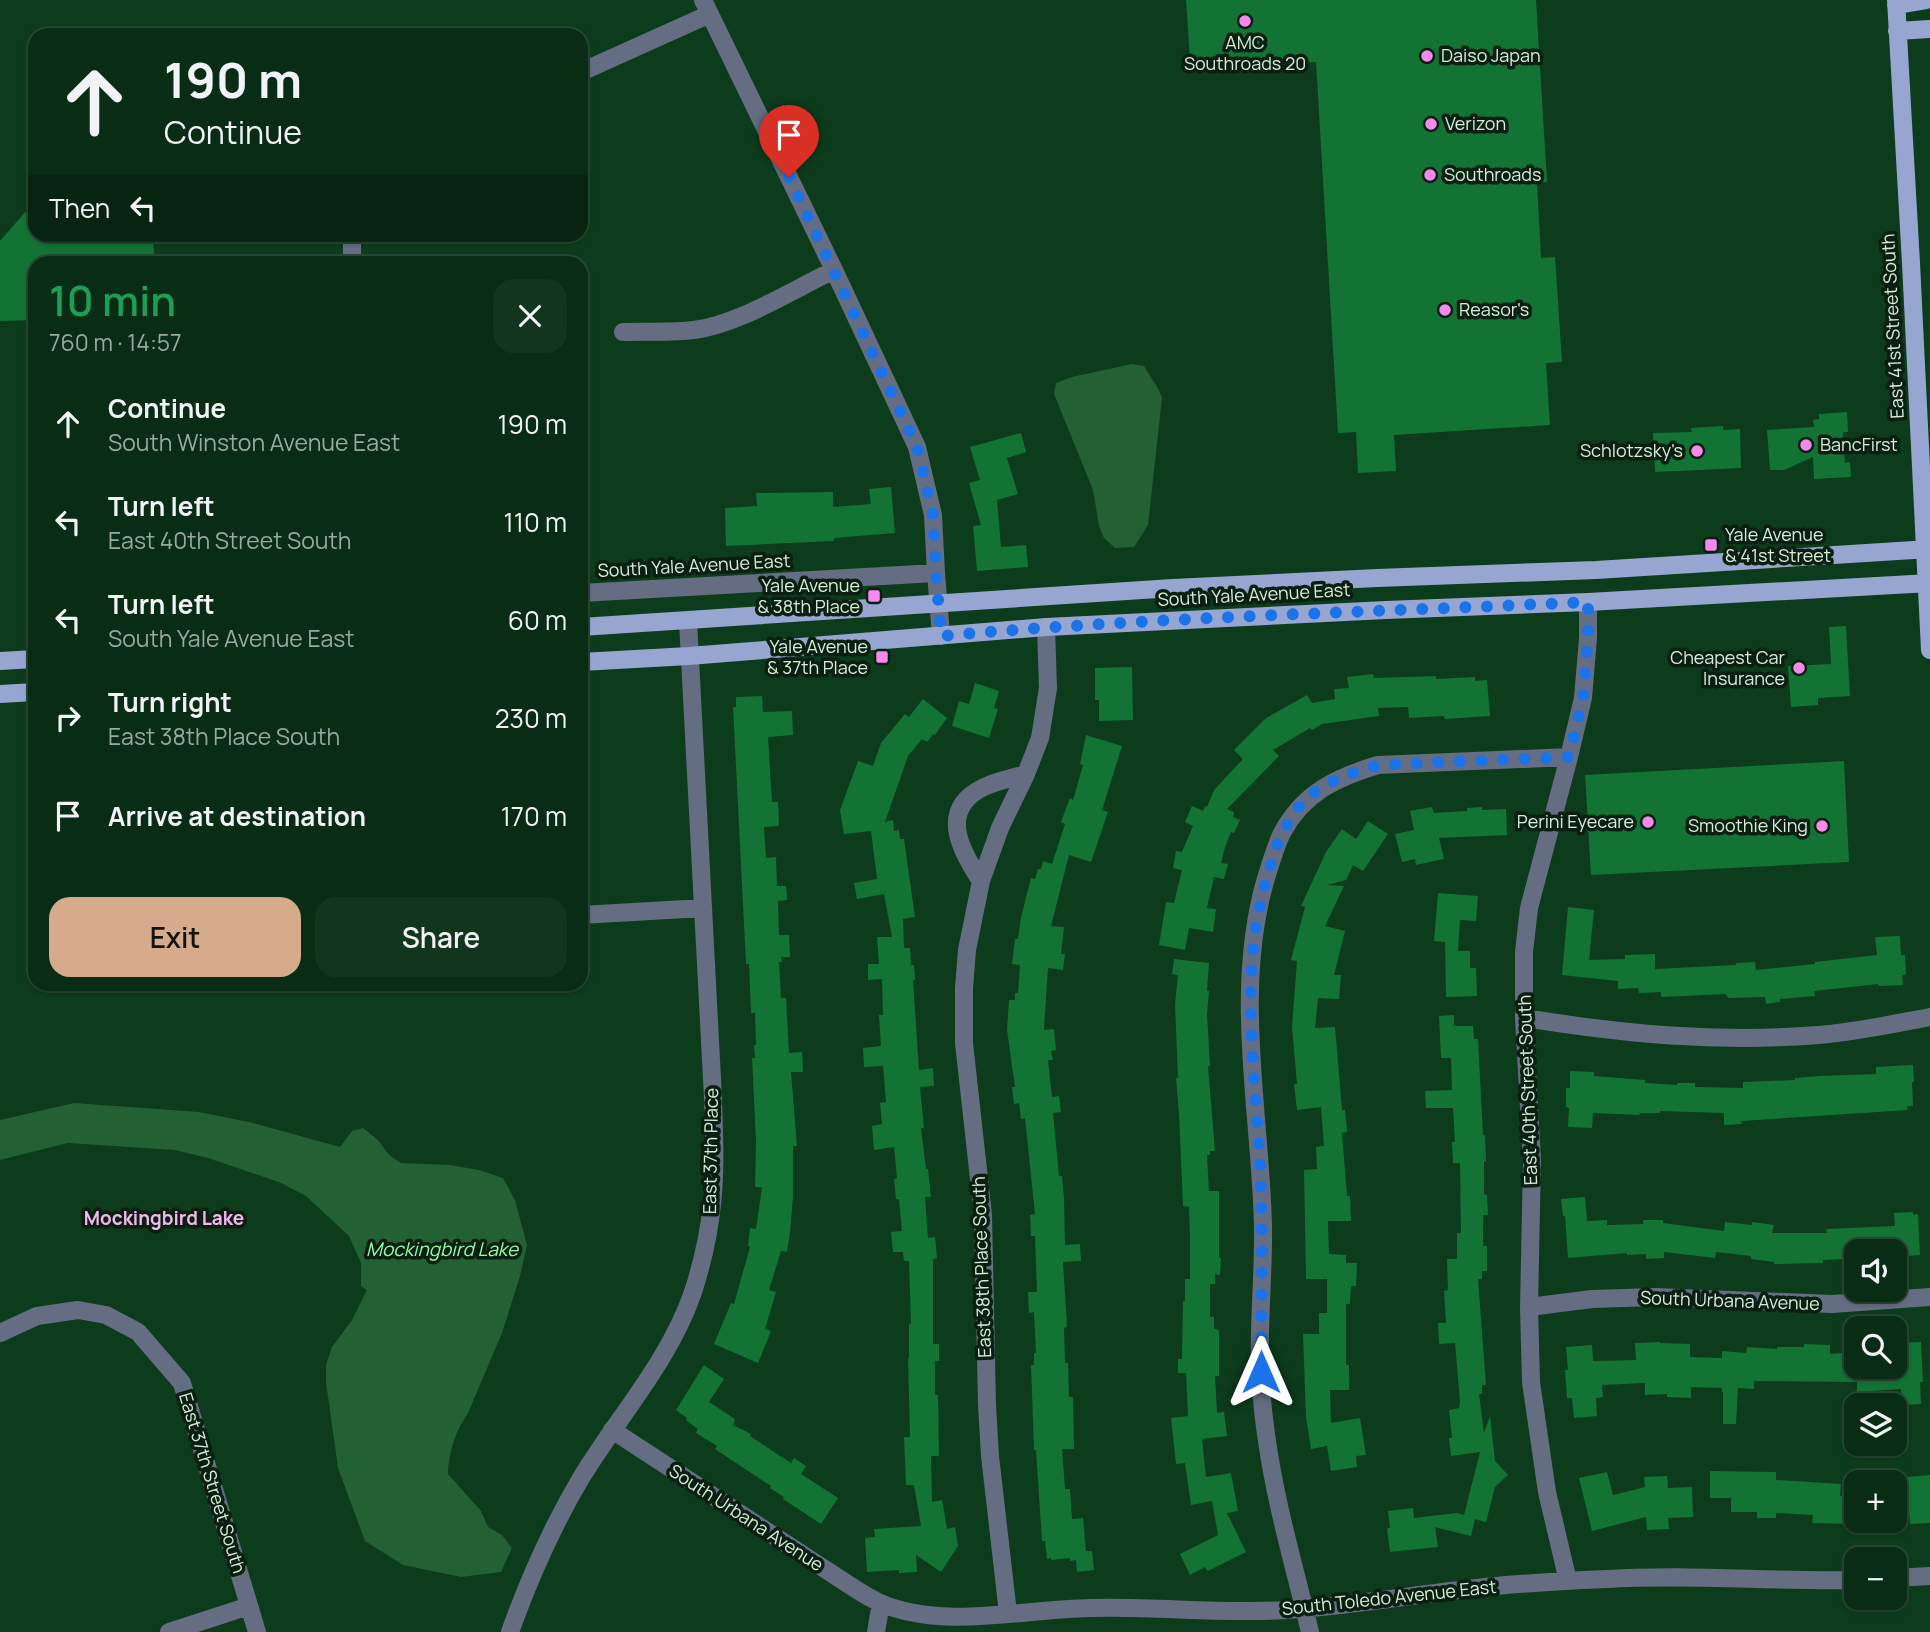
<!DOCTYPE html>
<html lang="en">
<head>
<meta charset="utf-8">
<style>
  :root { --surface:#092d14; --page:#12351d; --text:#f1f3f6; --muted:#99a8a0; --line:#294934; --accent:#d6ab8b }
  body { margin:0; font-family:Manrope,sans-serif; background:var(--page); color:var(--text); height:100vh; display:flex; flex-direction:column; font-size:26px; white-space:nowrap }
  * { box-sizing:border-box; margin:0 }
  p { font-size:23px; color:var(--muted) }
  .icon { flex:none; width:38px; height:38px; fill:none; stroke:currentColor; stroke-width:2; stroke-linecap:round; stroke-linejoin:round }
  .map { position:relative; flex:1; overflow:hidden }
  .drawer { position:absolute; left:28px; top:256px; width:560px; height:735px; display:flex; flex-direction:column; background:var(--surface); border-radius:21px; box-shadow:0 2px 5px #0004,0 0 0 2px var(--line) }
  .drawer>* { flex:none }
  .hud { position:absolute; left:28px; top:28px; width:560px; height:214px; border-radius:21px; box-shadow:0 2px 5px #0004,0 0 0 2px var(--line); background:#092d14; color:var(--text); overflow:hidden }
  .controls { position:absolute; left:1844px; top:1239px; display:grid; gap:14px }
  .controls a { display:grid; place-items:center; width:63px; height:63px; border-radius:14px; background:var(--surface); box-shadow:0 2px 5px #0004,0 0 0 2px var(--line); font-size:35px }
  .pin { position:absolute; display:grid; place-items:center; width:60px; height:60px; color:#fff; margin:-72px -30px; border-radius:50% 50% 50% 0; rotate:-45deg; box-shadow:0 0 7px #0007 }
  .pin .icon { rotate:45deg }
  .me { position:absolute; width:77px; margin:-38px; rotate:0deg; stroke-linejoin:round; filter:drop-shadow(0 0 5px #0008) }
  .turn { display:flex; align-items:center; gap:24px; height:147px; padding:0 21px; font-size:32px }
  .turn .icon { width:91px; height:91px; stroke-width:2.5 }
  .turn b { display:block; font-size:49px; line-height:60px }
  .then { display:flex; align-items:center; height:66px; padding:0 21px; background:#0003; gap:14px; font-size:26px }
  .round { display:grid; place-items:center; flex:none; width:74px; height:74px; border-radius:21px; background:var(--page) }
  .summary { display:flex; align-items:center; justify-content:space-between; height:119px; padding:0 21px }
  h1 { font-size:42px; font-weight:600; line-height:52px; color:#1e9e55 }
  .primary-button { display:flex; gap:14px; margin-top:auto; padding:14px 21px }
  .primary-button a { flex:1; height:80px; border-radius:21px; background:var(--accent); color:#111; font-size:28px; font-weight:600; line-height:80px; text-align:center }
  .primary-button a+a { background:var(--page); color:var(--text) }
  ul { padding:0; list-style:none }
  li { display:flex; align-items:center; gap:21px; height:98px; padding:0 21px }
  li div { flex:1 }
  li b { display:block; font-size:26px }
  li em { font-style:normal }
  .map>svg:first-child { display:block }
</style>
</head>
<body>
<div class="map">
<svg width="1930" height="1632" viewBox="0 0 1930 1632">
  <rect width="100%" height="100%" fill="#0c3c1b"/>
  <path fill="#236034" d="M1132,364L1144,366L1159,390L1162,398L1148,525L1134,547L1115,548L1104,538L1099,526L1093,490L1054,394L1056,383L1072,377Z
    M74,1103L199,1112L249,1122L340,1147L352,1131L363,1128L378,1140L389,1155L401,1163L450,1165L479,1170L503,1178L515,1200L527,1245L520,1276L502,1333L468,1413C456,1430 448,1453 448,1474L481,1511L488,1527L502,1535L512,1548L501,1572L461,1577L403,1565L365,1541L338,1468L326,1382V1365L332,1347L352,1320L367,1290L361,1286V1263L349,1236L306,1196L279,1182L208,1158L175,1150L68,1143L0,1160V1120Z"/>
  <path fill="#127335" d="M1186,0H1536L1547,182L1537,183L1541,258L1555,257L1562,362L1546,363L1550,425L1394,435L1396,471L1358,473L1356,432L1338,433L1316,62L1219,67L1218,58L1190,60Z
    M35,201V234H153L154,257L92,261V262H35V320L0,321V241Z
    M1847,412L1848,432H1843L1845,463L1850,462L1851,477L1814,479L1813,457L1784,470H1770L1767,430L1814,427L1813,420L1819,419V414Z
    M1723,426V430L1740,429L1741,468L1655,472L1653,433L1692,432L1691,428Z
    M1021,433L1026,452L1007,458L1018,494L997,500L1001,547L1026,545L1028,567L977,571L973,526L981,525L969,483L980,480L970,447Z
    M891,487L895,533L834,538V541L726,546L725,508L757,506L756,493L833,492V507L871,504L869,489Z
    M1846,626L1850,696L1818,698V705L1791,707L1788,666L1831,664L1829,627Z
    M1132,667L1133,720L1099,721V700H1095V668Z
    M1373,674L1374,678L1436,676V679L1475,677V681L1487,680L1490,716L1445,719L1444,716L1409,718L1408,707L1378,708L1379,716L1322,724L1312,730L1310,728L1273,750L1279,756L1227,809L1234,812L1233,817L1240,820L1234,833L1231,832L1225,847L1221,863L1228,864L1224,879L1214,877L1207,908L1216,909L1213,932L1189,928L1185,950L1159,945L1166,902L1174,903L1182,870L1173,868L1176,851L1182,852L1193,826L1185,822L1192,806L1203,811L1205,806L1207,807L1214,790L1243,759L1234,750L1266,718L1307,695L1312,703L1335,699L1334,689L1349,688L1347,677Z
    M975,683L999,691L994,708L998,709L989,738L952,726L959,701L969,704Z
    M762,696L763,712L792,711L793,735L768,737L772,802H778L779,826L764,827L766,858L776,857L777,886H786L787,900L778,901V905L779,935H789L790,957H781L782,962H779L781,998H786L789,1053L802,1052L803,1072H791L797,1146H793V1197L790,1232L787,1252L781,1251L769,1290L776,1292L765,1329L771,1331L758,1363L714,1344L731,1303L734,1304L750,1247L748,1246L750,1228L756,1229L762,1187H755L756,1141L752,1058H755L754,1045H756L755,1013H751L749,964H746L733,707H736V697Z
    M923,699L947,718L935,735L933,734L927,742L922,739L908,756L885,822L893,820L894,831L899,830L900,839H904L915,917L903,919L904,948H910L911,965H914L915,980H913L919,1070L933,1068L934,1086L920,1087L924,1128H921L926,1169H928L931,1197H925L928,1238L935,1237L937,1258L933,1259V1344H939V1361H935V1395H938L939,1456H931L932,1502L942,1500L947,1529L955,1527L958,1546L941,1572L916,1555L917,1572L899,1573V1570L867,1572L865,1538L875,1537L874,1529L921,1526L914,1485H906L904,1437H910L908,1358H909V1324H911L909,1261H904L903,1252H893L891,1232L902,1231L899,1199H896L894,1179L897,1178L894,1147L874,1150L872,1126L882,1124L880,1103L886,1102L883,1066L864,1067L863,1048L881,1046L879,1015H883L882,979L868,980V964H879L877,937H892L884,894L857,899L854,883L877,879L871,831L844,834L840,810L858,761L873,766L881,743L905,714L909,717Z
    M1086,735L1122,746L1102,810L1108,812L1091,862L1069,855L1051,926L1064,927L1061,954H1065L1063,970L1048,968L1044,1030L1054,1029L1056,1050L1051,1051L1053,1060H1048L1052,1097L1059,1096L1061,1112L1053,1113L1059,1176H1062L1064,1198L1065,1245L1080,1244L1081,1261L1063,1262L1067,1327L1064,1328L1065,1363H1068L1069,1397H1073L1074,1449H1062L1065,1489H1070L1072,1519L1083,1518L1086,1551H1092L1094,1570L1077,1572L1076,1560L1070,1561V1558L1051,1560V1558L1047,1559L1045,1541H1042L1036,1450H1034L1031,1365H1034V1353H1036L1034,1312L1029,1313L1028,1292H1037L1035,1236H1031L1030,1215L1035,1214L1025,1118L1021,1119L1019,1103L1014,1104L1012,1087H1015L1007,1030L1009,1000H1015V993H1018L1020,965L1012,964L1015,939H1018L1021,917L1031,878L1035,879L1038,869H1041L1043,861L1052,864L1065,824L1061,822L1070,798L1073,800L1083,765L1080,764Z
    M1844,761L1849,862L1591,875L1585,775Z
    M1432,807L1434,813L1467,811V808L1482,807V810L1506,809L1507,835L1439,838L1444,859L1416,865L1415,859L1402,862L1395,834L1414,830L1410,811Z
    M1368,821L1388,834L1363,871L1353,865L1346,880L1327,885L1344,886L1325,926L1345,931L1334,975H1341L1339,999L1318,998L1315,1028L1335,1027L1342,1110H1345L1347,1132L1342,1133L1347,1196H1350L1351,1221H1328L1329,1254L1346,1255V1263H1357L1356,1286H1351L1350,1304H1346V1365H1349V1390H1330L1331,1423L1360,1418L1366,1455L1356,1456L1357,1467L1331,1471L1327,1446L1311,1449L1306,1417L1303,1334H1319V1313H1327V1279H1306L1304,1170L1317,1169L1316,1147L1324,1146L1321,1107L1297,1110L1294,1084H1297L1292,1027L1297,961L1291,960L1305,907L1301,906L1326,852L1342,829L1356,839Z
    M1438,893L1478,896L1476,921L1460,920L1458,951H1470V968H1476L1477,996L1446,997L1445,942L1434,941Z
    M1568,907L1594,910L1589,960L1625,959V955L1655,954V969L1736,965V963L1755,962L1756,970L1815,964V962L1877,955L1875,937L1900,936L1901,955H1905L1906,974L1902,975L1903,985L1879,986L1878,984L1814,991L1815,996L1780,999V1002L1766,1004L1765,997L1729,998L1725,994L1661,997V992L1639,993L1638,988L1618,989V981L1562,975Z
    M1174,959L1209,963L1207,991H1209L1207,1014L1210,1066H1208L1215,1151H1210V1155H1207L1209,1191H1219V1258H1221L1220,1275L1215,1274V1284H1210V1317H1214V1329L1219,1330V1376H1215L1217,1413L1224,1412L1227,1436L1202,1439L1206,1477L1231,1473L1238,1511L1227,1513L1246,1552L1208,1571L1205,1567L1190,1575L1180,1554L1218,1535L1212,1501L1191,1505L1185,1463L1176,1464L1171,1418L1188,1416L1186,1373H1178V1359H1182L1183,1301H1185V1279H1190V1237L1189,1207L1183,1206L1179,1114L1176,1078H1178L1175,1004L1178,975L1172,974Z
    M1454,1015V1026H1473L1474,1039H1478L1483,1135H1485L1486,1161L1484,1162V1194L1487,1195L1488,1215H1483V1246H1487V1271H1482V1279H1478L1486,1385H1482V1394H1479L1484,1433L1490,1416L1495,1461L1508,1475L1495,1487L1486,1522L1475,1519L1471,1536L1435,1527L1438,1547L1390,1552L1387,1529L1390,1527L1388,1511L1413,1508L1414,1518L1457,1513L1464,1515L1480,1452L1451,1456L1449,1438H1452L1449,1410L1459,1408L1460,1402L1455,1343L1439,1344L1438,1323H1446L1444,1291L1448,1290L1447,1259H1457V1233H1461L1460,1163H1453L1452,1142H1455L1453,1108H1426L1425,1091L1452,1090L1451,1058H1441L1439,1016Z
    M1913,1065L1914,1082H1912L1913,1106H1907L1908,1110L1741,1121L1742,1124L1724,1125V1113L1660,1111V1113H1639L1640,1115L1593,1113L1592,1128L1568,1127L1569,1108L1566,1107V1088H1570V1071L1594,1072V1076L1645,1080V1083L1677,1085V1083H1695V1087L1743,1088V1082L1795,1080V1078L1819,1076L1876,1074V1067Z
    M1585,1197L1587,1221L1607,1220V1225L1643,1224V1220H1663V1223L1724,1231L1725,1222L1752,1225V1222L1774,1225L1772,1233H1827L1826,1229L1895,1226L1894,1213L1913,1212V1215L1918,1214L1920,1255L1895,1257V1251H1857V1256L1844,1257V1259L1823,1260V1263L1774,1264V1262L1751,1259V1256L1716,1252L1715,1258L1664,1252V1258L1646,1259V1254L1627,1255V1253L1568,1258L1565,1216H1563L1561,1199Z
    M1660,1342V1343L1690,1344V1357L1722,1358V1351L1746,1353L1747,1347L1777,1349V1347H1804V1344L1830,1345V1354L1857,1352V1367H1895V1361L1899,1360L1898,1343L1921,1342L1923,1382H1920L1921,1404L1902,1405L1901,1389L1857,1392V1382L1754,1381V1389L1738,1388L1736,1424H1723V1392H1722V1388L1691,1387V1398L1667,1397V1394L1645,1395V1383L1602,1385L1603,1397L1596,1398L1597,1416L1574,1418L1572,1398H1567L1565,1370H1568L1566,1347L1592,1345L1593,1361L1636,1360L1635,1343Z
    M704,1365L724,1379L709,1402L735,1419L733,1425L751,1434L750,1436L791,1463L794,1458L806,1466L801,1474L838,1498L821,1524L783,1499L784,1497L770,1488L771,1486L715,1449L717,1446L696,1433L698,1429L686,1420L687,1418L676,1410Z
    M1710,1471L1776,1472V1480L1841,1484L1840,1496L1857,1495V1524L1812,1523L1813,1515L1776,1513V1518H1757V1512H1731V1498H1710Z
    M1607,1472L1613,1495L1645,1487L1644,1477L1667,1476L1668,1488L1692,1487L1693,1517L1668,1518L1669,1529L1647,1530L1646,1517L1592,1531L1579,1478Z
    M1930,1475V1523L1910,1524L1907,1477Z"/>
  <g fill="none" stroke-linecap="round" stroke-linejoin="round">
    <path stroke="#656d82" stroke-width="18" d="M703,0L834,270L917,447L933,515L936,573L941,636
      M581,72L710,14
      M352,234V262
      M623,332C646,331 671,333 694,330C739,324 793,290 834,270
      M581,593L936,573
      M981,881C960,850 938,809 984,787C997,781 1012,778 1026,774
      M581,915L703,908
      M1524,1018C1623,1034 1718,1043 1818,1035C1856,1032 1893,1024 1930,1017
      M1529,1307L1592,1299L1655,1297L1832,1304L1930,1297
      M0,1333L37,1316L78,1310L106,1315L138,1332L182,1383L257,1632
      M612,1430L857,1590C865,1595 872,1599 880,1603C944,1630 1023,1609 1090,1608C1155,1606 1221,1614 1286,1610C1350,1606 1412,1595 1476,1588C1519,1583 1564,1581 1608,1579C1691,1574 1774,1582 1857,1580
      M1895,1578L1930,1576
      M1568,1581L1547,1492L1531,1382L1529,1307L1532,1160L1524,1018V952L1529,908L1569,757L1583,698L1588,638V602
      M1008,1613L990,1456L987,1405L983,1215L964,1043V988L967,950L981,881L1000,828L1026,774L1040,738L1048,688L1046,627
      M169,1632L249,1606
      M510,1632C529,1579 552,1527 581,1478C618,1417 670,1360 693,1292C702,1264 709,1234 712,1204C716,1169 714,1133 713,1098L688,621
      M876,1632L881,1603
      M1310,1632C1295,1569 1276,1505 1267,1441C1265,1427 1263,1413 1262,1399C1256,1342 1264,1283 1263,1225C1260,1109 1233,991 1266,878C1271,863 1275,847 1282,833C1303,793 1337,777 1378,765L1569,757"/>
    <path stroke="#97a6d1" stroke-width="18" d="M1896,0L1911,263L1930,650
      M1896,5L1926,0
      M1897,31L1930,29
      M581,627L1173,588L1377,578L1596,570L1930,549
      M0,661L35,659
      M581,662L689,656L1046,627L1386,610L1588,602L1930,583
      M0,694L35,692"/>
  </g>
  <g fill="none" stroke-linecap="round" stroke-linejoin="round">
    <path stroke="#1a73e8" stroke-width="12" stroke-dasharray="0 21.6" d="M789,177L917,447L933,515L936,573L941,636C1156,617 1372,612 1588,602V638L1583,698L1569,757L1378,765C1353,772 1326,781 1306,799C1286,819 1275,847 1268,874C1238,974 1255,1063 1260,1165C1263,1234 1261,1303 1261,1372"/>
  </g>
  <g fill="#f689ee" stroke="#0b1f10" stroke-width="2.5">
    <circle cx="1245" cy="21" r="7"/>
    <circle cx="1427" cy="56" r="7"/>
    <circle cx="1431" cy="124" r="7"/>
    <circle cx="1430" cy="175" r="7"/>
    <circle cx="1445" cy="310" r="7"/>
    <circle cx="1806" cy="445" r="7"/>
    <circle cx="1697" cy="451" r="7"/>
    <rect x="1704" y="538" width="14" height="14" rx="3.5"/>
    <rect x="867" y="589" width="14" height="14" rx="3.5"/>
    <rect x="875" y="650" width="14" height="14" rx="3.5"/>
    <circle cx="1799" cy="668" r="7"/>
    <circle cx="1648" cy="822" r="7"/>
    <circle cx="1822" cy="826" r="7"/>
  </g>
  <g text-anchor="middle" stroke-width="7" stroke-linejoin="round" paint-order="stroke">
    <g font-size="18" fill="#d4edd8" stroke="#0b1f10" text-anchor="start">
      <text x="1245" y="49" text-anchor="middle">AMC<tspan x="1245" dy="21">Southroads 20</tspan></text>
      <text x="1441" y="62">Daiso Japan</text>
      <text x="1445" y="130">Verizon</text>
      <text x="1444" y="181">Southroads</text>
      <text x="1459" y="316">Reasor's</text>
      <text x="1820" y="451">BancFirst</text>
      <text x="1683" y="457" text-anchor="end">Schlotzsky's</text>
      <text x="1725" y="541">Yale Avenue<tspan x="1725" dy="21">&amp; 41st Street</tspan></text>
      <text x="860" y="592" text-anchor="end">Yale Avenue<tspan x="860" dy="21">&amp; 38th Place</tspan></text>
      <text x="868" y="653" text-anchor="end">Yale Avenue<tspan x="868" dy="21">&amp; 37th Place</tspan></text>
      <text x="1785" y="664" text-anchor="end">Cheapest Car<tspan x="1785" dy="21">Insurance</tspan></text>
      <text x="1634" y="828" text-anchor="end">Perini Eyecare</text>
      <text x="1808" y="832" text-anchor="end">Smoothie King</text>
    </g>
    <g font-size="18" fill="#d4edd8" stroke="#0b1f10">
      <text transform="translate(1893 326) rotate(-93)" y="6">East 41st Street South</text>
      <text transform="translate(694 566) rotate(-3)" y="6">South Yale Avenue East</text>
      <text transform="translate(1254 595) rotate(-3)" y="6">South Yale Avenue East</text>
      <text transform="translate(1528 1090) rotate(-92)" y="6">East 40th Street South</text>
      <text transform="translate(711 1151) rotate(-89)" y="6">East 37th Place</text>
      <text transform="translate(982 1267) rotate(-92)" y="6">East 38th Place South</text>
      <text transform="translate(1730 1301) rotate(2)" y="6">South Urbana Avenue</text>
      <text transform="translate(212 1483) rotate(73)" y="6">East 37th Street South</text>
      <text transform="translate(746 1518) rotate(33)" y="6">South Urbana Avenue</text>
      <text transform="translate(1389 1598) rotate(-6)" y="6">South Toledo Avenue East</text>
    </g>
    <g font-size="19" font-weight="bold" fill="#f4b7ed" stroke="#0b1f10">
      <text x="164" y="1225">Mockingbird Lake</text>
    </g>
    <g font-size="19" font-style="italic" fill="#91fca9" stroke="#0b1f10">
      <text x="442" y="1256">Mockingbird Lake</text>
    </g>
  </g>
</svg>
<div class="controls">
<a><svg class="icon" aria-label="sound" viewBox="0 0 24 24"><path d="M4 9h4l5-4v14l-5-4H4zM17 9q2 3 0 6"/></svg></a>
<a><svg class="icon" aria-label="search" viewBox="0 0 24 24"><circle cx="10" cy="10" r="6"/><path d="M15 15l6 6"/></svg></a>
<a><svg class="icon" aria-label="layers" viewBox="0 0 24 24"><path d="M12 4l9 5-9 5-9-5zM3 14l9 5 9-5"/></svg></a>
<a>+</a>
<a>−</a>
</div>
<div class="pin" style="left:789px;top:177px;background:#d93025"><svg class="icon" aria-label="arrive" viewBox="0 0 24 24"><path d="M6 21V4h12l-3 4 3 4H6"/></svg></div>
<svg class="me" style="left:1261px;top:1372px" viewBox="-20 -20 40 40"><path d="M0-17L14 15 0 8-14 15z" fill="#1a73e8" stroke="#fff" stroke-width="4"/></svg>
<div class="hud">
<div class="turn"><svg class="icon" aria-label="ahead" viewBox="0 0 24 24"><path d="M12 20V5M6 11l6-6 6 6"/></svg><div><b>190 m</b>Continue</div></div>
<div class="then">Then<svg class="icon" aria-label="left" viewBox="0 0 24 24"><path d="M17 20v-9H6M10 6l-5 5 5 5"/></svg></div>
</div>
<section class="drawer">
<div class="summary"><div><h1>10 min</h1><p>760 m · 14:57</p></div><a class="round"><svg class="icon" aria-label="close" viewBox="0 0 24 24"><path d="M6 6l12 12M18 6L6 18"/></svg></a></div>
<ul>
<li><svg class="icon" aria-label="ahead" viewBox="0 0 24 24"><path d="M12 20V5M6 11l6-6 6 6"/></svg><div><b>Continue</b><p>South Winston Avenue East</p></div><em>190 m</em></li>
<li><svg class="icon" aria-label="left" viewBox="0 0 24 24"><path d="M17 20v-9H6M10 6l-5 5 5 5"/></svg><div><b>Turn left</b><p>East 40th Street South</p></div><em>110 m</em></li>
<li><svg class="icon" aria-label="left" viewBox="0 0 24 24"><path d="M17 20v-9H6M10 6l-5 5 5 5"/></svg><div><b>Turn left</b><p>South Yale Avenue East</p></div><em>60 m</em></li>
<li><svg class="icon" aria-label="right" viewBox="0 0 24 24"><path d="M7 20v-9h11M14 6l5 5-5 5"/></svg><div><b>Turn right</b><p>East 38th Place South</p></div><em>230 m</em></li>
<li><svg class="icon" aria-label="arrive" viewBox="0 0 24 24"><path d="M6 21V4h12l-3 4 3 4H6"/></svg><div><b>Arrive at destination</b></div><em>170 m</em></li>
</ul>
<div class="primary-button"><a>Exit</a><a>Share</a></div>
</section>
</div>
</body>
</html>
